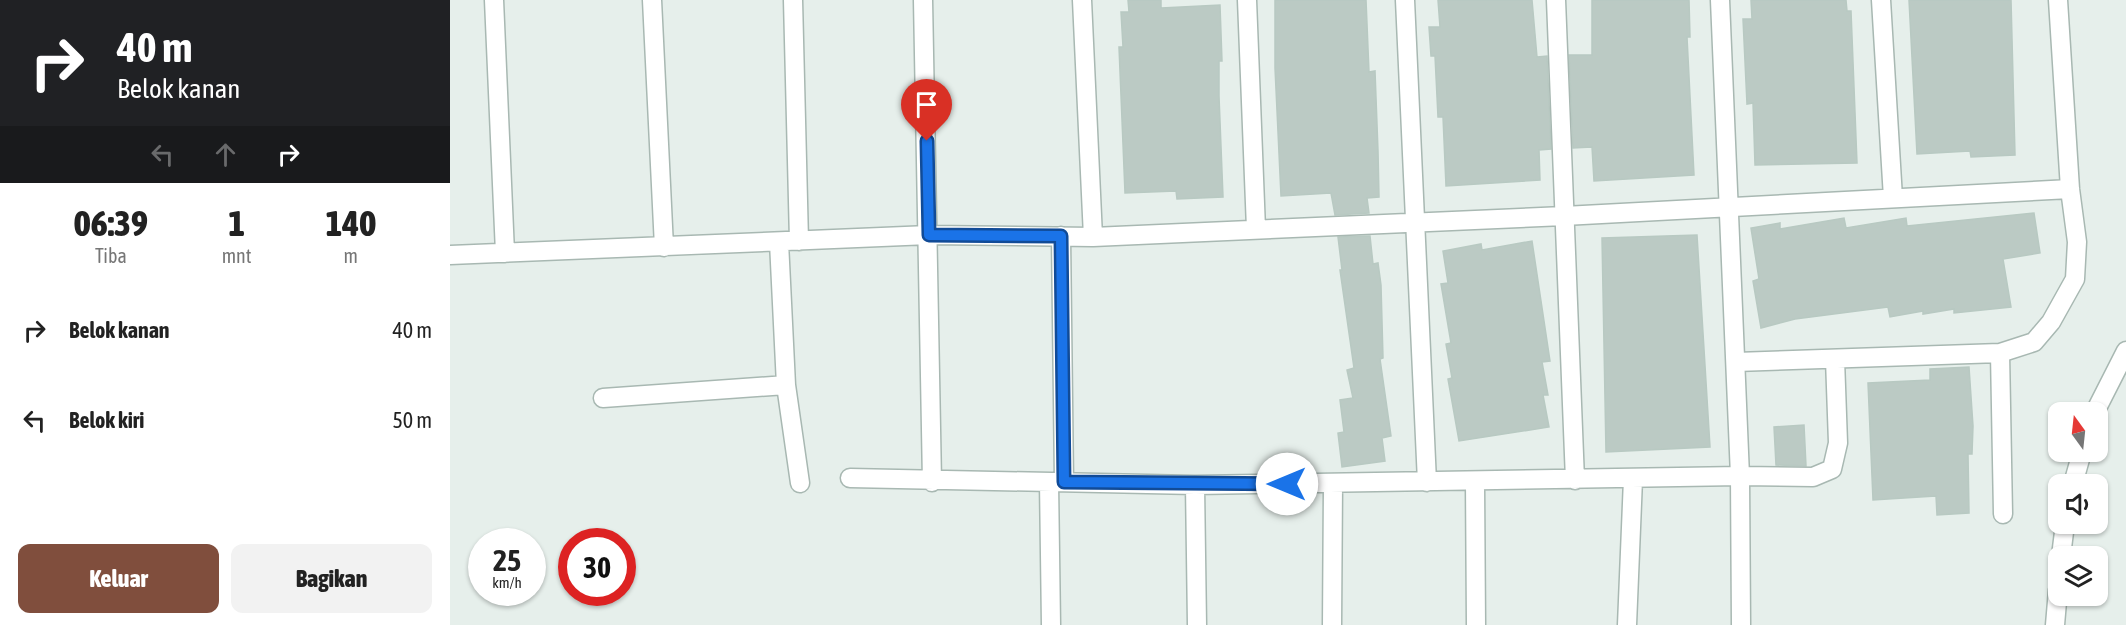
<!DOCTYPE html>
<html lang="id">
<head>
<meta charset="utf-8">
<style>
  :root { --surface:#fff; --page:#f2f2f2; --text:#222; --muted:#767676; --accent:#804e3d }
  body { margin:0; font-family:"Asap Condensed",sans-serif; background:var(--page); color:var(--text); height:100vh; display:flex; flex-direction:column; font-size:22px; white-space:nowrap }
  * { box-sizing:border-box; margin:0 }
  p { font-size:20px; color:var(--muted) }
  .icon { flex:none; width:33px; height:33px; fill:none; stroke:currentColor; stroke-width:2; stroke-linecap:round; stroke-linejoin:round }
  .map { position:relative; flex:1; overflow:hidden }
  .details { display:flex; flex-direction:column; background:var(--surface); width:450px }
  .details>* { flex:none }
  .banner { background:#202124; color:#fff; overflow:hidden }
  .needle { width:39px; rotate:345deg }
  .buttons { position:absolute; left:1598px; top:402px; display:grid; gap:12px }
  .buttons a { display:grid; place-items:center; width:60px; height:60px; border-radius:12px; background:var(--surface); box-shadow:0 2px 4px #0004; font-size:30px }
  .speed { position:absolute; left:18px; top:528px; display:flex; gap:12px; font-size:30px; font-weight:700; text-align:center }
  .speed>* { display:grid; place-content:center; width:78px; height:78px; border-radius:50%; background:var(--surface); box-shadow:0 2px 4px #0004; line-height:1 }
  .speed small { font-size:15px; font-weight:400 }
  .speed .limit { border:9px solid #d22; background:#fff; color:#111 }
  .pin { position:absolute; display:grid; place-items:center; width:51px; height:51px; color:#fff; margin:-62px -26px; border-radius:50% 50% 50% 0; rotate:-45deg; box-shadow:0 0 6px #0007 }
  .pin .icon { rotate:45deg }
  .me { position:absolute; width:66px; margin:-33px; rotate:270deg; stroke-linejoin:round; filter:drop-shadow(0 0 4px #0008) }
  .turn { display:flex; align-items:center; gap:21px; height:126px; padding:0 18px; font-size:27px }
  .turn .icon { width:78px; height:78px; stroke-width:2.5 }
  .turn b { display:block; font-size:42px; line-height:51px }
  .lanes { display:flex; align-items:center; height:57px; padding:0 18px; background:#0003; justify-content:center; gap:30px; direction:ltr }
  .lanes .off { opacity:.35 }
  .eta { display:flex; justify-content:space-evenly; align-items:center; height:102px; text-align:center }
  .eta b { font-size:36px; font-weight:800; line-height:42px }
  .primary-button { display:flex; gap:12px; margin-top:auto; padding:12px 18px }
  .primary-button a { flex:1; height:69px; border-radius:12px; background:var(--accent); color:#fff; font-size:24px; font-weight:800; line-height:69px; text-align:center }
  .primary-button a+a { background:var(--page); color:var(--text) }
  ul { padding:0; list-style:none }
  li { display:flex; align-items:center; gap:18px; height:90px; padding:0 18px }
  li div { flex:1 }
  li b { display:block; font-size:22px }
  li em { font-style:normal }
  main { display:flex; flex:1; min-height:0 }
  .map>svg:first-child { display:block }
</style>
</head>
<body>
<main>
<section class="details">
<div class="banner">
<div class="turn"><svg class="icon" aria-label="right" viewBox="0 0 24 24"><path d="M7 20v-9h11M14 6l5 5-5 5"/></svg><div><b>40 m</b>Belok kanan</div></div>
<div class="lanes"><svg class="icon off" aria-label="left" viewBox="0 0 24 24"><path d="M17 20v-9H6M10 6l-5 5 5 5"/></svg><svg class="icon off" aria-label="ahead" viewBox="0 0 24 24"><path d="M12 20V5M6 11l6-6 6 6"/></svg><svg class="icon" aria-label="right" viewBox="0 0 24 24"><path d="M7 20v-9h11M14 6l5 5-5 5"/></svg></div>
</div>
<div class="eta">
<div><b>06:39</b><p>Tiba</p></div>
<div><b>1</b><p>mnt</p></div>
<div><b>140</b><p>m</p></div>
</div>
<ul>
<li><svg class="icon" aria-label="right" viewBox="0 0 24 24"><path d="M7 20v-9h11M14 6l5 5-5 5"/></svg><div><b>Belok kanan</b></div><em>40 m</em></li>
<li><svg class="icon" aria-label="left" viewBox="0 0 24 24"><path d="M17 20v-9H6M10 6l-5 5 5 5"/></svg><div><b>Belok kiri</b></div><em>50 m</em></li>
</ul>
<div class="primary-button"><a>Keluar</a><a>Bagikan</a></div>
</section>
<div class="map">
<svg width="1676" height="625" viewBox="0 0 1676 625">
  <rect width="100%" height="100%" fill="#e6efeb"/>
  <path fill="#bbcac4" stroke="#b8c9c2" stroke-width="1.5" d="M678,0H711V8L770,5L772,61H769V96L773,197L727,199L726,191L675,193L669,47H673L671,12H679Z
    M825,0H916L919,72L925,71L928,151L929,197L917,198L919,213L885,215L881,193L831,196L825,68Z
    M988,0H1082L1087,57L1097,56L1101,149L1089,150L1090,180L996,186L993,117H988L985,56H981L979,27H990Z
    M1142,0H1239L1240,37H1237L1244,175L1144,181L1142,147L1123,148L1119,55H1142Z
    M1301,0H1396L1397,11H1401L1407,163L1305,165L1303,103L1297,104L1293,19H1302Z
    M1459,0H1561L1565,155L1521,157L1520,151L1467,154Z
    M1584,213L1590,253L1553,259L1561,307L1504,313V309L1473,314V311L1440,317L1438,307L1345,319L1311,328L1303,281L1309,279L1301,228L1330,223V229L1394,218L1396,228L1456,218L1457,226Z
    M1247,235L1260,447L1156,452L1152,238Z
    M920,236L923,264L928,263L931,285L933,358L930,359L941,436L932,438L935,461L892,467L888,433L894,432L890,400L903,398L897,370L904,368L890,270H892L888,237Z
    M1082,241L1100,361L1092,362L1098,395H1093L1099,427L1009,441L998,379L1002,378L996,344L1001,343L991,284L998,283L993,251L1031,244L1032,250Z
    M1519,367L1523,426L1522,454H1518L1519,513L1487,515L1486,496L1423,500L1418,383L1480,380V369Z
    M1354,425L1356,466L1326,465L1324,427Z"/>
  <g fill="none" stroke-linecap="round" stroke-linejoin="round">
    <g stroke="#a8b8b2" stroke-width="21">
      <path id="street" d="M44,0L55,253
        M202,0L214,247
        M343,0L349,241
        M473,0L482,482
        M632,0L643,237
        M797,0L806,229
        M955,0L977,482
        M1106,0L1125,480
        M1270,0L1290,476L1291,625
        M1431,0L1443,198
        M611,236L614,482
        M329,242L336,385L350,483
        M0,255L479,235L643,237L1114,216L1620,189
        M1550,353L1553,514
        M1286,362L1550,353L1584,342L1601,322L1625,279L1627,242L1620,189L1608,0
        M153,398L336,385
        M1645,412L1676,351
        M400,478L745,485L1290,476L1363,477L1382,469L1388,443L1385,359
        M599,482L601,625
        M1025,482L1026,625
        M1623,484L1632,452
        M745,485L747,625
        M1611,556L1615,524
        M882,625L883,484
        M1177,625L1183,479
        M1605,625L1608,590"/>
    </g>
    <use href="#street" stroke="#fff" stroke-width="18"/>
  </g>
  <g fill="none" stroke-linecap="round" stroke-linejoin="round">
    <g stroke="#114b97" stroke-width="15">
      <path id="route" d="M477,141L479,235L611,236L614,482L837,484"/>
    </g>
    <use href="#route" stroke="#1a73e8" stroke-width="10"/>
  </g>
</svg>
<div class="buttons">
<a><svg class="needle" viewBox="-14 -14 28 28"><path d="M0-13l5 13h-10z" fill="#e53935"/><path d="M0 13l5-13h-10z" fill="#767676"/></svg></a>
<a><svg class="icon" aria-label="sound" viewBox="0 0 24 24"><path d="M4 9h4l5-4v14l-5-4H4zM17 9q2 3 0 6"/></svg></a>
<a><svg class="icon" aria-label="layers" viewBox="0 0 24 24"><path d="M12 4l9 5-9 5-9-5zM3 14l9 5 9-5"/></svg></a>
</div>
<div class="speed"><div>25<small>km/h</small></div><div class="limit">30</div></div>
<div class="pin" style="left:477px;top:141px;background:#d93025"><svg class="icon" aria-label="arrive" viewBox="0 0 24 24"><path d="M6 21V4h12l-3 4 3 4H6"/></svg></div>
<svg class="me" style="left:837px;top:484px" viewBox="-20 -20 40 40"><circle r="19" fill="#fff"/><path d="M0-13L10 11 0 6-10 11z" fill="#1a73e8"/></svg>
</div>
</main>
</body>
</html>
